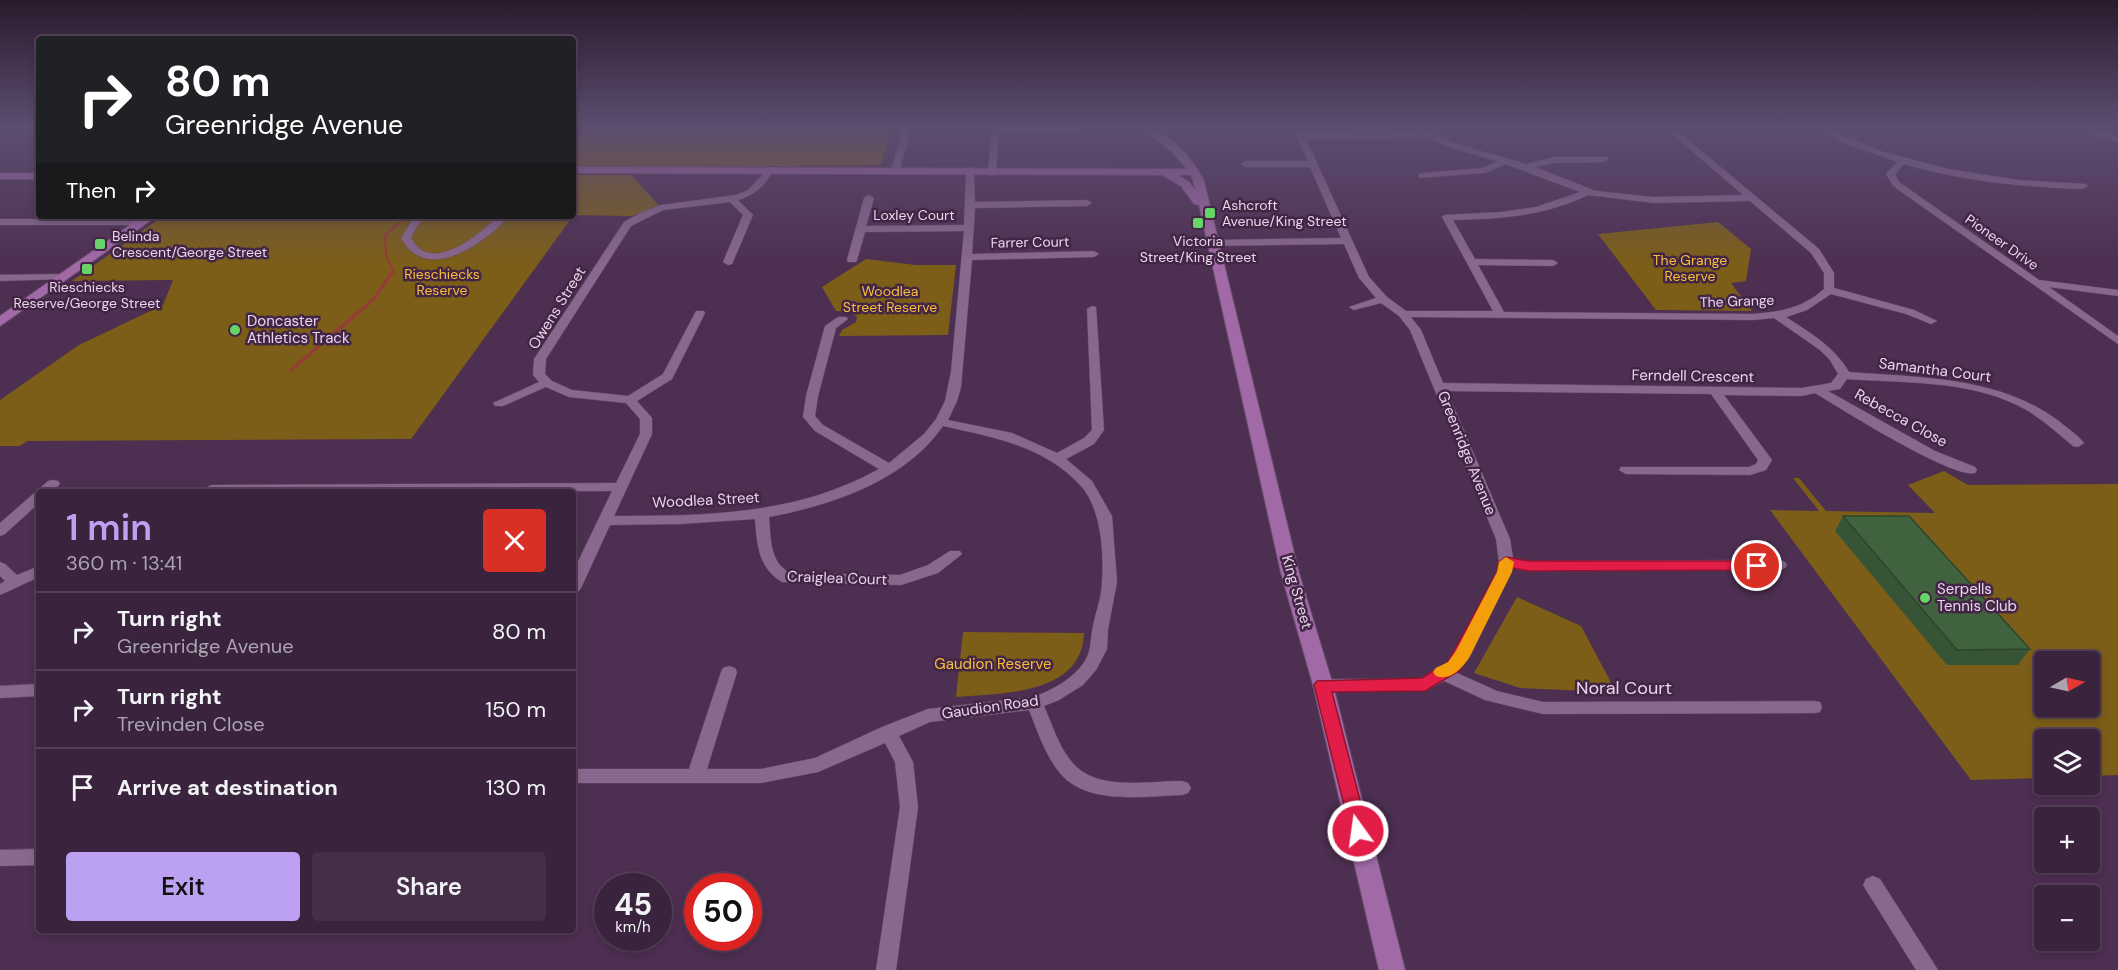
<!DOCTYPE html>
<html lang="en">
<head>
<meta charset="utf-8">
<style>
  :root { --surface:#3a233d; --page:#452f48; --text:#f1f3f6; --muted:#aba4b0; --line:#544057; --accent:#bca0f2 }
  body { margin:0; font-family:"DM Sans",sans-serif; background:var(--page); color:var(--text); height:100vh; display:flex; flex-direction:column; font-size:22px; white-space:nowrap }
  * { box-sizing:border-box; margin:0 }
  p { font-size:20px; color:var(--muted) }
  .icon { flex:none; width:33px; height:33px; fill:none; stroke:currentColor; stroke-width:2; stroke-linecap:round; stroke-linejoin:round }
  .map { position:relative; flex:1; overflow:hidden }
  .panel { position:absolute; left:36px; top:489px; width:540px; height:444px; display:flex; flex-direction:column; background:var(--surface); border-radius:6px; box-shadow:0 3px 9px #0003,0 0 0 2px var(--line) }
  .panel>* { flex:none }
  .top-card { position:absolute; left:36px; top:36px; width:540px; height:183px; border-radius:6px; box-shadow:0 3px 9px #0003,0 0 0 2px var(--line); background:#202124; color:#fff; overflow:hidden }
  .needle { width:39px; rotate:81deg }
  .buttons { position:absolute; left:2034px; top:651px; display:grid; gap:12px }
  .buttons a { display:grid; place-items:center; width:66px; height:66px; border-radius:6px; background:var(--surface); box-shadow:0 3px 9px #0003,0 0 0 2px var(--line); font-size:30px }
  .speed { position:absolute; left:594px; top:873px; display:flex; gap:12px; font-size:30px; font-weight:700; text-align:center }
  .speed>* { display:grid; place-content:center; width:78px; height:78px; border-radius:50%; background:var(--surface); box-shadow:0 3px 9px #0003,0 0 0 2px var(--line); line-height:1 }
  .speed small { font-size:15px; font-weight:400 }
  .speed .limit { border:9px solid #d22; background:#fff; color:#111 }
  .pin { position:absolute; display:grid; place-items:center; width:51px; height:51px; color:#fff; margin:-26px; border:3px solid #fff; border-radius:50%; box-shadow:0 2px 6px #0007 }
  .me { position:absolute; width:66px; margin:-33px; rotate:346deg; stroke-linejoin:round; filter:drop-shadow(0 0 4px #0008) }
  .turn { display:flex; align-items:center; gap:21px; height:126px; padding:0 30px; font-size:27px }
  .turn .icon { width:78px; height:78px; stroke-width:2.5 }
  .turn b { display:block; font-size:42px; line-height:51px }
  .then { display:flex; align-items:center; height:57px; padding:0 30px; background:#0003; gap:12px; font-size:22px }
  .round { display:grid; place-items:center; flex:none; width:63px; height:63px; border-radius:6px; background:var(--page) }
  .overview { display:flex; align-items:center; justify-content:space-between; height:102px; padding:0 30px }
  h1 { font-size:36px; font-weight:600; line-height:45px; color:var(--accent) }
  .action { display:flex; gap:12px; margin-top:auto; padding:12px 30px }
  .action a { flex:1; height:69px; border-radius:6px; background:var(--accent); color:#111; font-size:24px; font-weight:600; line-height:69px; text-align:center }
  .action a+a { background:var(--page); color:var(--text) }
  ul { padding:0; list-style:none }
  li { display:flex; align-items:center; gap:18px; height:78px; padding:0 30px; border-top:2px solid var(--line) }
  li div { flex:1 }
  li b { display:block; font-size:22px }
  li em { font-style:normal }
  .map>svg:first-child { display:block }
</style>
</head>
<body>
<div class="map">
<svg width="2118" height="970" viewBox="0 0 2118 970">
  <rect width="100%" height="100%" fill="#4d2f51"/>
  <path fill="#7c5e18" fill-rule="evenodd" d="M573,128H891L881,165L573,168Z
    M573,175H632L659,206L632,216L573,215Z
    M163,216H573L411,439L27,441L20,446H0V400L79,345L163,305L173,280L72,281Z
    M1718,222L1751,249L1746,281L1731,283L1752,311L1656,310L1598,234Z
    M866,259L916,265H956L948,335L839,336L842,330L856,322L857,317L850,312L836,311L822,287Z
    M1944,471L1968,485L2118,484V775L2090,776V740H2044V778L1971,780L1770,510L1819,511L1793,478H1799L1826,511L1935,513L1908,485ZM2044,662H2090V706H2044Z
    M1517,597L1581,626L1616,692L1520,688L1474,673Z
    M963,632L1084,633C1082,696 1000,693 956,697Z"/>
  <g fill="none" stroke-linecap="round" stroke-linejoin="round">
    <path stroke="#973a39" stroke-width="2" d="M394,272L386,255L385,235L407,216"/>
    <path stroke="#973a39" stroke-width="3" d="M291,370L374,299L393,271"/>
    <g stroke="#664c69" stroke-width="1">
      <path id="minor" d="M0,128H8L0,133Z
        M903,128H911L899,172L895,175L891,172Z
        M992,128H1085L1087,130L1083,132H999L996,173L992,176L988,173Z
        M1293,128H1301L1304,134L1390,135L1417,132L1411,128H1422L1454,143L1526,164L1554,157H1607L1608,159L1604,162L1554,163L1535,167L1596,191L1654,197L1743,195L1665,128H1674L1819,249L1834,273V288L1914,310L1937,321L1931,324L1906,314L1831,294L1807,310L1786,317C1810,333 1834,346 1849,372C1922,378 1999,376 2060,422C2068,429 2078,435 2084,443L2078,447L2073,446C2055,431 2038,415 2017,405C1966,380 1902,383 1847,379L1840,389L1828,391L1935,451L1975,467L1977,470L1975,473C1952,479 1840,408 1815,393L1802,396L1724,395L1772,460L1766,470L1750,475L1626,474L1619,470L1621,467H1749L1756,464L1758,460L1711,394L1447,391L1510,539L1513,558L1529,561L1780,560L1785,562L1787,565L1785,568L1780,570L1529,571L1512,568L1471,654L1457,673L1497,691L1543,702L1814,701L1820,702L1822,707L1820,712L1814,713L1543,714L1485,700L1444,681L1425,691H1323L1317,689L1315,685L1317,681L1323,679H1422L1436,668L1448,663L1456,651L1497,572L1499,562L1496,539L1410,330L1399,316L1381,303L1354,310L1349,307L1376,298L1359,278L1344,244L1211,246L1206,243L1211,240L1341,238L1310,167H1245L1241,164L1245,161H1308ZM1424,136L1448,147L1497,161L1483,168L1422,173L1419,174V178L1485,173L1505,164L1580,192L1536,207L1501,212L1444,215L1442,217L1493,311H1406L1387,297L1369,277L1306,139H1390ZM1588,195L1654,203L1750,201L1811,253L1824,273V289C1803,308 1780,312 1753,314L1504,312L1478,265L1553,266L1558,263L1553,260L1475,259L1453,220C1500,219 1545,216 1588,195ZM1411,317L1753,320L1774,318L1820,350L1830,360L1838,374L1831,383L1802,388L1443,383L1421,330Z
        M1815,128H1826L1881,151L1948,169L2019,180L2086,184L2088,186L2083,189C2023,187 1962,181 1904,164L1895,174L1899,182L2039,280L2118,290V296L2049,287L2118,336V344L1893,186L1886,174L1897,162L1844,143Z
        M2081,128H2093L2118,137V143Z
        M973,167L977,170L974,174L975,202L1087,200L1092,203L1087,206L975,208L972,254L1094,251L1099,254L1094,257L972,260L961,387L957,401L948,420L1012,433L1057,453L1084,438L1092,430L1087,309L1092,306L1096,307L1104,430L1094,444L1066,459L1092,481L1112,516L1117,582L1108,629L1107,649L1096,670L1083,685L1059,700L1044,706C1052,724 1058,745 1071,761C1095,792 1147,781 1182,781L1188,783L1191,788L1188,793L1182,795C1143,796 1082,807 1056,768C1044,751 1037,730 1029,710L930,722L899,736L913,762L918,807L896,970H876L900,807L895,762L885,743L818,772L761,783H573V769H689L721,672L723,668L729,666L735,668L737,672L707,769H761L815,758L882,727L928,709L1033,697C1053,690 1073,679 1085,661C1092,649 1090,639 1093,626C1096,611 1102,596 1102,581C1104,551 1101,507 1080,485C1044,446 993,437 943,426C905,481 832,505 769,517C771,537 769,562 790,573L900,575L928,565L950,551H960L962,554L938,573L901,585L782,582C758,568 757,544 755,519L680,524L610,525L581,588L578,592L573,593V572L612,491L198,492L211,485L616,483L640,434V419L626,403L569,397L546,387L503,406H495L493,403L539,382L533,375L534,359L624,222L642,212L661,205L736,195L748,190L770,167L774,170C765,185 756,195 738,200L753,215L732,264L728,265L723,262L743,215L730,202L663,210L631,226L546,359L545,374L552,381L572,390L628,396L663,374L695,313L696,311H704L705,313L672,379L637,401L652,418V434L614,516C706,516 797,515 879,469L815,431L803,417L806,396L825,326L838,317H846L848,319L836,328L818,396L815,416L823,425L889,463L924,434L936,419L945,401L951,372L964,231L865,232L857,260L856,262H848L847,260L864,198L869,195L874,198L866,226L964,225L966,174Z
        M417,216H428L417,226L411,238C431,276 480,234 498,216H509C486,243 426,285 401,238L410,223Z
        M0,219H143L148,222L143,225H0Z
        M64,274L68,275V279L0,281V275Z
        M53,480L58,481L60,484L52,492H39V503L5,534L0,536V523L48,481Z
        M0,562L5,564L17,575L39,566V577L0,595V584L5,581L0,576Z
        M39,684V696L0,698V686Z
        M39,849V865L0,866V850Z
        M1873,876L1880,879L1938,970H1916L1863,885L1866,879Z"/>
    </g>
    <g stroke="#664c69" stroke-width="2">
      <path id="major" d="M1141,128C1168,128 1193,158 1204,181L1299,573L1333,685L1405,970H1379L1313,685L1281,573L1199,205L1194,204L1181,186L1162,175L573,173V167L1187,169L1173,153ZM1178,175H1191L1196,191L1189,182Z
        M0,173H39V179H0Z
        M143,216H157L0,326V316Z"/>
    </g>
    <use href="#minor" fill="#89688d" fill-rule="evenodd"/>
    <use href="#major" fill="#a16aa7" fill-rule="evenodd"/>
  </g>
  <path fill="#385436" d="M1843,516L2030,649L2018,665H1947L1835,531Z"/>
  <path fill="#41623f" stroke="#2e452c" stroke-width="1.5" d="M1843,516H1909L2030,649L1957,650Z"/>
  <linearGradient id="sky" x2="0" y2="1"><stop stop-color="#2a1a2d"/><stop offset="0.48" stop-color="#5c4d70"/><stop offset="1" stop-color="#5c4d70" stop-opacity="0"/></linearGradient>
  <rect width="2118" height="264" fill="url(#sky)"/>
  <path fill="#e11d48" stroke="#92132f" stroke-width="1.5" d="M1506,557L1529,561H1757L1764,566L1757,570L1529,571L1512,568L1459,671L1425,691L1332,692L1368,831L1365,837L1358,839L1352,837L1314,685L1317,681L1422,678L1448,662L1497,572L1499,562Z"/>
  <path fill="#f59e0b" d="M1506,557L1514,562L1512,572L1469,658C1461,669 1451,681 1436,676L1433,672L1436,668L1448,662L1456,651L1497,572L1499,562Z"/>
  <g fill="#66d466" stroke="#432546" stroke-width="2">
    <rect x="1204" y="207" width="12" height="12" rx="3"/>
    <rect x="1192" y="217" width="12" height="12" rx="3"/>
    <rect x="94" y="238" width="12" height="12" rx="3"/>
    <rect x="81" y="263" width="12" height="12" rx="3"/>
    <circle cx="235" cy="330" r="6"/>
    <circle cx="1925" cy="598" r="6"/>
  </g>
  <g text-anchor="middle" stroke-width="5" stroke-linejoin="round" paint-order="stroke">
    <g font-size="14" fill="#e9d6eb" stroke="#432546" text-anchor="start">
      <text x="1222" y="210">Ashcroft<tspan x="1222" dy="16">Avenue/King Street</tspan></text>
      <text x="112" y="241">Belinda<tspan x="112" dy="16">Crescent/George Street</tspan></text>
      <text x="1198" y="246" text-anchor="middle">Victoria<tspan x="1198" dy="16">Street/King Street</tspan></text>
      <text x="87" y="292" text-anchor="middle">Rieschiecks<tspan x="87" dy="16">Reserve/George Street</tspan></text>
    </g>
    <g font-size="14" fill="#e9d6eb" stroke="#432546">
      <text x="914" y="220">Loxley Court</text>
      <text transform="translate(1030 242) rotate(-1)" y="5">Farrer Court</text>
      <text transform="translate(2002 242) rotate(35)" y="5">Pioneer Drive</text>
      <text transform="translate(1737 301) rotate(-2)" y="5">The Grange</text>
    </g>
    <g font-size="14" fill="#f9bf39" stroke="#432546">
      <text x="1690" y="265">The Grange<tspan x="1690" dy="16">Reserve</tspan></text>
      <text x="442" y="279">Rieschiecks<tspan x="442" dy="16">Reserve</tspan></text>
      <text x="890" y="296">Woodlea<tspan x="890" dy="16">Street Reserve</tspan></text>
    </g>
    <g font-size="15" fill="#e9d6eb" stroke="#432546">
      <text transform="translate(557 308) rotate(-58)" y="5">Owens Street</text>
      <text transform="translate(1935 370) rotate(7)" y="5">Samantha Court</text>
      <text transform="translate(1693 376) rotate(1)" y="5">Ferndell Crescent</text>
      <text transform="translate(1901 418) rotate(29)" y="5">Rebecca Close</text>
      <text transform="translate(1467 453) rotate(68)" y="5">Greenridge Avenue</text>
      <text transform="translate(706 500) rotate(-3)" y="5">Woodlea Street</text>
      <text transform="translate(837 578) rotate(2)" y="5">Craiglea Court</text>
      <text transform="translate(1297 592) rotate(74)" y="5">King Street</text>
      <text transform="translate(990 707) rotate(-8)" y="5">Gaudion Road</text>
    </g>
    <g font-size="15" fill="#e9d6eb" stroke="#432546" text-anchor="start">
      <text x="247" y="326">Doncaster<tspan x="247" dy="17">Athletics Track</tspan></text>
      <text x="1937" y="594">Serpells<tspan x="1937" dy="17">Tennis Club</tspan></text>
    </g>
    <g font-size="15" fill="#f9bf39" stroke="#432546">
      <text x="993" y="669">Gaudion Reserve</text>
    </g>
    <g font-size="18" fill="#e9d6eb" stroke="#432546">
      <text x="1624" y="694">Noral Court</text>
    </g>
  </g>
</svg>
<div class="buttons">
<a><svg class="needle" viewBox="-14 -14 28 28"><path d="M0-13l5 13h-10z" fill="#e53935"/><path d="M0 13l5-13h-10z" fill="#aba4b0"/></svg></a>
<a><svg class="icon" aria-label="layers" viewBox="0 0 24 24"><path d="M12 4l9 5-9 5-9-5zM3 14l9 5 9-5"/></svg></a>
<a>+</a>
<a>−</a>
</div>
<div class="speed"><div>45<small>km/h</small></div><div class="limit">50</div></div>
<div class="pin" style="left:1757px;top:566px;background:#d93025"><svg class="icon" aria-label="arrive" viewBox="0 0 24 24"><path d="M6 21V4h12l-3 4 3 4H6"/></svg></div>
<svg class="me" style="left:1358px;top:831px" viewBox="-20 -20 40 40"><circle r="17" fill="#e11d48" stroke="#fff" stroke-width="3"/><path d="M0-11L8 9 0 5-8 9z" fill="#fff"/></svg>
<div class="top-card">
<div class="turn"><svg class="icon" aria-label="right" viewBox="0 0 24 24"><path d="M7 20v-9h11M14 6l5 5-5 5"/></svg><div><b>80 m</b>Greenridge Avenue</div></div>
<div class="then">Then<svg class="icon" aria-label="right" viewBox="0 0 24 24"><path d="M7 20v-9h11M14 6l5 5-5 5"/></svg></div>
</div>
<section class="panel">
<div class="overview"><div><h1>1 min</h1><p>360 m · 13:41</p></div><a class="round" style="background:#d93025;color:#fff"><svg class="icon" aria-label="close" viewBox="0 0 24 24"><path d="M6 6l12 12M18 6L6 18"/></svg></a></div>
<ul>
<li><svg class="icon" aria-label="right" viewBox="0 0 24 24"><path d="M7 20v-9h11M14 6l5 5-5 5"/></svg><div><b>Turn right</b><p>Greenridge Avenue</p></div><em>80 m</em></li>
<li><svg class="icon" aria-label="right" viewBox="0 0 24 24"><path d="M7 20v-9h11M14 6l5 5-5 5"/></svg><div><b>Turn right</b><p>Trevinden Close</p></div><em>150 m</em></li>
<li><svg class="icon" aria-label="arrive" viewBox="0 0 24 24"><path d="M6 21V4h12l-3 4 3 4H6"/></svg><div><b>Arrive at destination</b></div><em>130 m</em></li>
</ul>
<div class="action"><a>Exit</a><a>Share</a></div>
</section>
</div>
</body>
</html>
